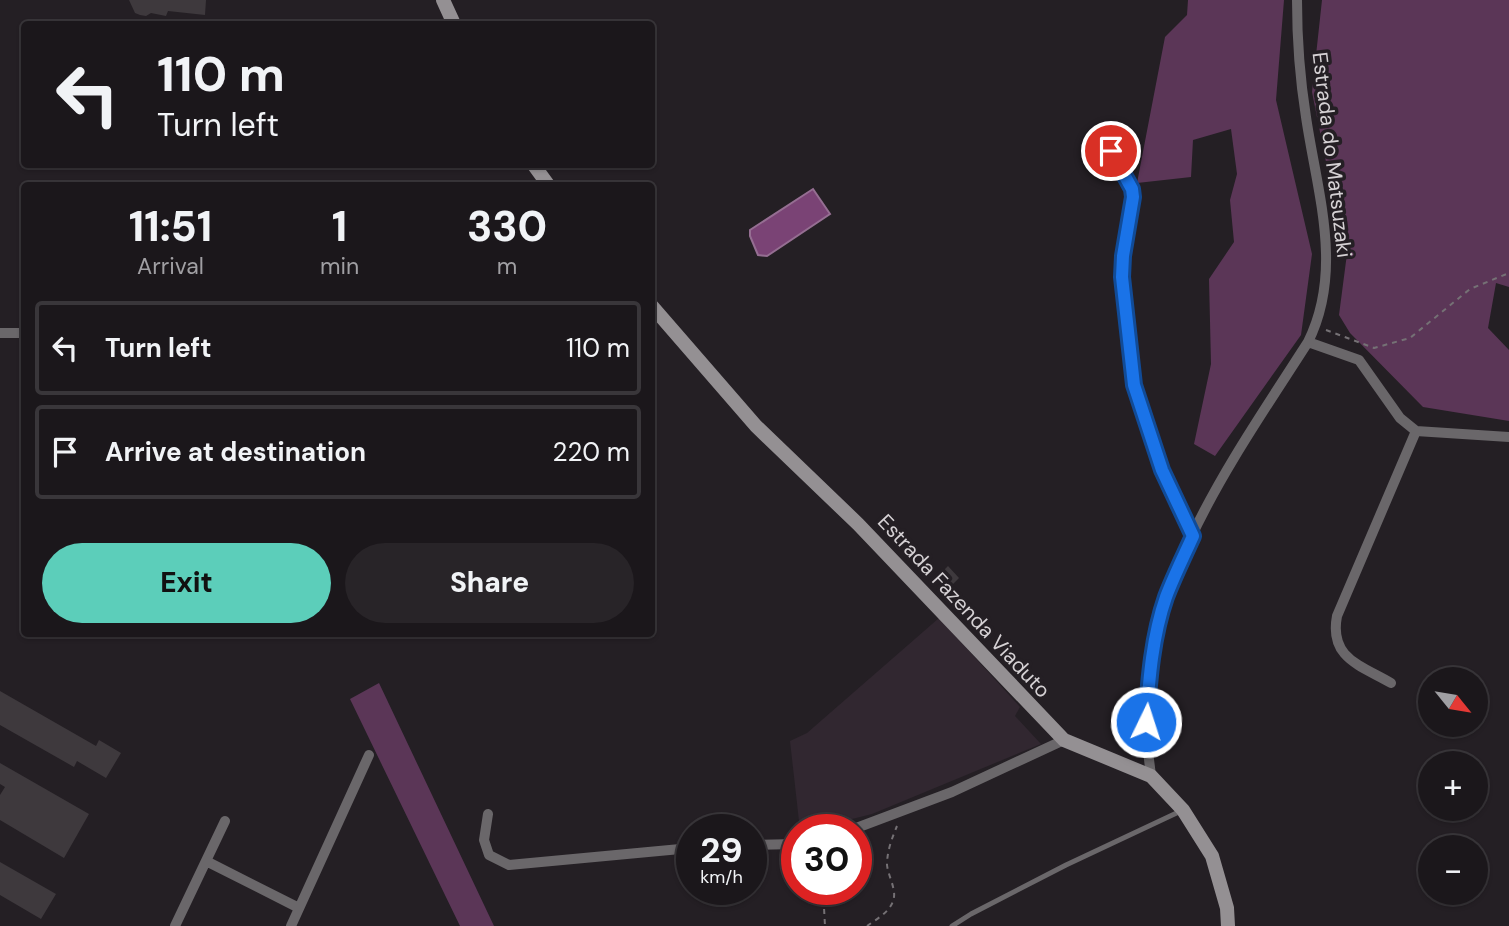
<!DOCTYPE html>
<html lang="en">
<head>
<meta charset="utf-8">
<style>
  :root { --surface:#1b171b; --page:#282428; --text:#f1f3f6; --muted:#a09fa3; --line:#39363a; --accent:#5cceba }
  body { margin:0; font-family:"DM Sans",sans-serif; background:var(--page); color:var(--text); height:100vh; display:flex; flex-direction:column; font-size:26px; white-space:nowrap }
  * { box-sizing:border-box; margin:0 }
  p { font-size:23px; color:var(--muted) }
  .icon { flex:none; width:38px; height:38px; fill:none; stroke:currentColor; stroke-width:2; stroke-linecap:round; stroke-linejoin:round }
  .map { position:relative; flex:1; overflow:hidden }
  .drawer { position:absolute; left:21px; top:182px; width:634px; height:455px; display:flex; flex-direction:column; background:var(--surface); border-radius:7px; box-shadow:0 2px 5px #0004,0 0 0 2px var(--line) }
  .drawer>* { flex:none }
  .banner { position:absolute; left:21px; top:21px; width:634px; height:147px; border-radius:7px; box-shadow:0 2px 5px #0004,0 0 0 2px var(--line); background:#1b171b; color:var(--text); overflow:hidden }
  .needle { width:46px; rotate:120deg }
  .controls { position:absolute; left:1418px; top:667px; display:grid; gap:14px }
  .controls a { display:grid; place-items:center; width:70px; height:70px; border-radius:50%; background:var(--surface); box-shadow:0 2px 5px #0004,0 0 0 2px var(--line); font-size:35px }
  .speed { position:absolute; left:676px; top:814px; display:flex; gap:14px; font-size:35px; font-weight:700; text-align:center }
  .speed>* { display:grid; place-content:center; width:91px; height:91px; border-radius:50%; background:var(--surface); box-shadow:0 2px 5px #0004,0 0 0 2px var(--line); line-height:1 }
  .speed small { font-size:18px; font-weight:400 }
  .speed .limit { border:10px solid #d22; background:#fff; color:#111 }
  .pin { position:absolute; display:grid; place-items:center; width:60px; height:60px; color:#fff; margin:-30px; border:4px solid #fff; border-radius:50%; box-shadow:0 2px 7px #0007 }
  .me { position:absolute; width:77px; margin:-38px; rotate:4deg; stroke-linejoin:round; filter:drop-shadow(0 0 5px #0008) }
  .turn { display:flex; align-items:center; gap:24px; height:147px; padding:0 21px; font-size:32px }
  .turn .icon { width:91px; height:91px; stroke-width:2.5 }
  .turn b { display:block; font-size:49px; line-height:60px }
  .eta { display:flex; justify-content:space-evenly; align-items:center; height:119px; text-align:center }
  .eta b { font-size:42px; font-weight:800; line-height:49px }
  .action { display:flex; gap:14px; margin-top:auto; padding:14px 21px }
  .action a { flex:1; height:80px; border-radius:42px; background:var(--accent); color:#111; font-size:28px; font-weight:800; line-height:80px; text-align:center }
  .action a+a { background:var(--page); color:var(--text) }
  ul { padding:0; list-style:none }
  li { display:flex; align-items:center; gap:21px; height:94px; margin:0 14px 10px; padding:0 7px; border:4px solid var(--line); border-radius:7px }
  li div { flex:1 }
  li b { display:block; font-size:26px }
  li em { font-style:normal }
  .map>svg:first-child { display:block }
</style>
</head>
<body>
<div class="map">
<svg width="1509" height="926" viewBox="0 0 1509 926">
  <rect width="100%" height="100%" fill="#241f24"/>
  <path fill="#312730" d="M939,618L1020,707L1015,716L1041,744L872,814L812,829L800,830L790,741L807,733Z"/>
  <path fill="#5b3657" d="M1188,0H1284L1276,100L1312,254L1301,335L1215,456L1194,444L1211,364L1209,279L1234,242L1230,200L1237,174L1231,129L1193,140L1191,177L1137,183L1165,37L1187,15Z
    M1322,0H1509V287L1496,283L1488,328L1509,350V421L1423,407L1350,333L1339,315L1348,246L1330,182L1312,92Z
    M379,683L494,926H460L350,699Z"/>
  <path fill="#7a4375" stroke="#956e92" stroke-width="2" d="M813,189L830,214L767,256L758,255L750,236V230Z"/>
  <path fill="#3e393d" d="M129,0H206L205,15L168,11L166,16L151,13L146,16L140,15L135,13Z
    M948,566L959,578L950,587L939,575Z
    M0,691L96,746L99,740L121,753L106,778L77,761L74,767L0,725Z
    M0,763L89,814L64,858L0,820V795L5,787L0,784Z
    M0,862L56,894L41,919L0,895Z"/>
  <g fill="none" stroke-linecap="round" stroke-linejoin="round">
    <path stroke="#757175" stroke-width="2" stroke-dasharray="5 5" stroke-linecap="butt" d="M1326,330L1374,348L1410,338L1470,289L1509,273
      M823,889L825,926
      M867,926C878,918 896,909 894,892C893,883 888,874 887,865C887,851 892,838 897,826"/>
    <path stroke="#6a676a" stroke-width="5" d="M952,926L971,914L1066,865L1183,810"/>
    <path stroke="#6a676a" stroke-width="10" d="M1111,151L1132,189L1133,197L1123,256L1122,277L1134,385L1162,470L1193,536
      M0,333H24
      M1308,342L1359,360L1400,418L1416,431L1509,437
      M1391,683C1360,665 1329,658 1337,616L1416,431
      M1151,776C1149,758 1146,740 1146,723C1143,581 1235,456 1308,342C1344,270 1317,192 1306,117C1300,79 1297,39 1297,0
      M488,814L484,840L489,855L509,865L691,848
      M851,830L952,792L1064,740
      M751,845L796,844
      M206,861L299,908
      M175,926L225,821
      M291,926L369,755"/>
    <path stroke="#949093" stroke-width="14" d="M443,0L454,24
      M533,164L549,186
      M651,305L756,426L858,524L1064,740L1151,776L1183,810L1212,856L1227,908L1228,926"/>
  </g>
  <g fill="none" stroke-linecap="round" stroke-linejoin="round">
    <g stroke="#114b97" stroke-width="18">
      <path id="route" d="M1111,151L1132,189L1133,197L1123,256L1122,277L1134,385L1162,470L1193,536C1184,556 1174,576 1166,597C1152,637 1149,681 1146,722"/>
    </g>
    <use href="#route" stroke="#1a73e8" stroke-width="12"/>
  </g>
  <g text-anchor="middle" stroke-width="7" stroke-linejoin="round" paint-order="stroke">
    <g font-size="21" fill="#d5d1d4" stroke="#241f24">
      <text transform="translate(1332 155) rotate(83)" y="7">Estrada do Matsuzaki</text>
      <text transform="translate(964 606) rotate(47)" y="7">Estrada Fazenda Viaduto</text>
    </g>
  </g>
</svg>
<div class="controls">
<a><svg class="needle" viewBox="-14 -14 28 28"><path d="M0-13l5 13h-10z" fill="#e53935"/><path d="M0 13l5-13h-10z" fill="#a09fa3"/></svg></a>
<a>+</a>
<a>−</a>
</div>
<div class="speed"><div>29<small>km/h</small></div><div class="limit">30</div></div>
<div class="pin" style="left:1111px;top:151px;background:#d93025"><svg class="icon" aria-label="arrive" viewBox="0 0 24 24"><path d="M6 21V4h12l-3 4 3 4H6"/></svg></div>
<svg class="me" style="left:1146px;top:722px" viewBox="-20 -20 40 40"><circle r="17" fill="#1a73e8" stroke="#fff" stroke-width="3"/><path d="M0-11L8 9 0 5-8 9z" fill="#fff"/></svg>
<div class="banner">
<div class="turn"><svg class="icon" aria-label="left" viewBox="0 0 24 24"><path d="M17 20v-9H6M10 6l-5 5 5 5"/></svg><div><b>110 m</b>Turn left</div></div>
</div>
<section class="drawer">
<div class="eta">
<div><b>11:51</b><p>Arrival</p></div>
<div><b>1</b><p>min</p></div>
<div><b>330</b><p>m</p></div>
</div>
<ul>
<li><svg class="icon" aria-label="left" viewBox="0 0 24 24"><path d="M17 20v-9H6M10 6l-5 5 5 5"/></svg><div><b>Turn left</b></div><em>110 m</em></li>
<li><svg class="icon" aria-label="arrive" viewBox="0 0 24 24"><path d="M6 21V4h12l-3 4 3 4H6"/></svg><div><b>Arrive at destination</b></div><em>220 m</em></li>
</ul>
<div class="action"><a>Exit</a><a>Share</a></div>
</section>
</div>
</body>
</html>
